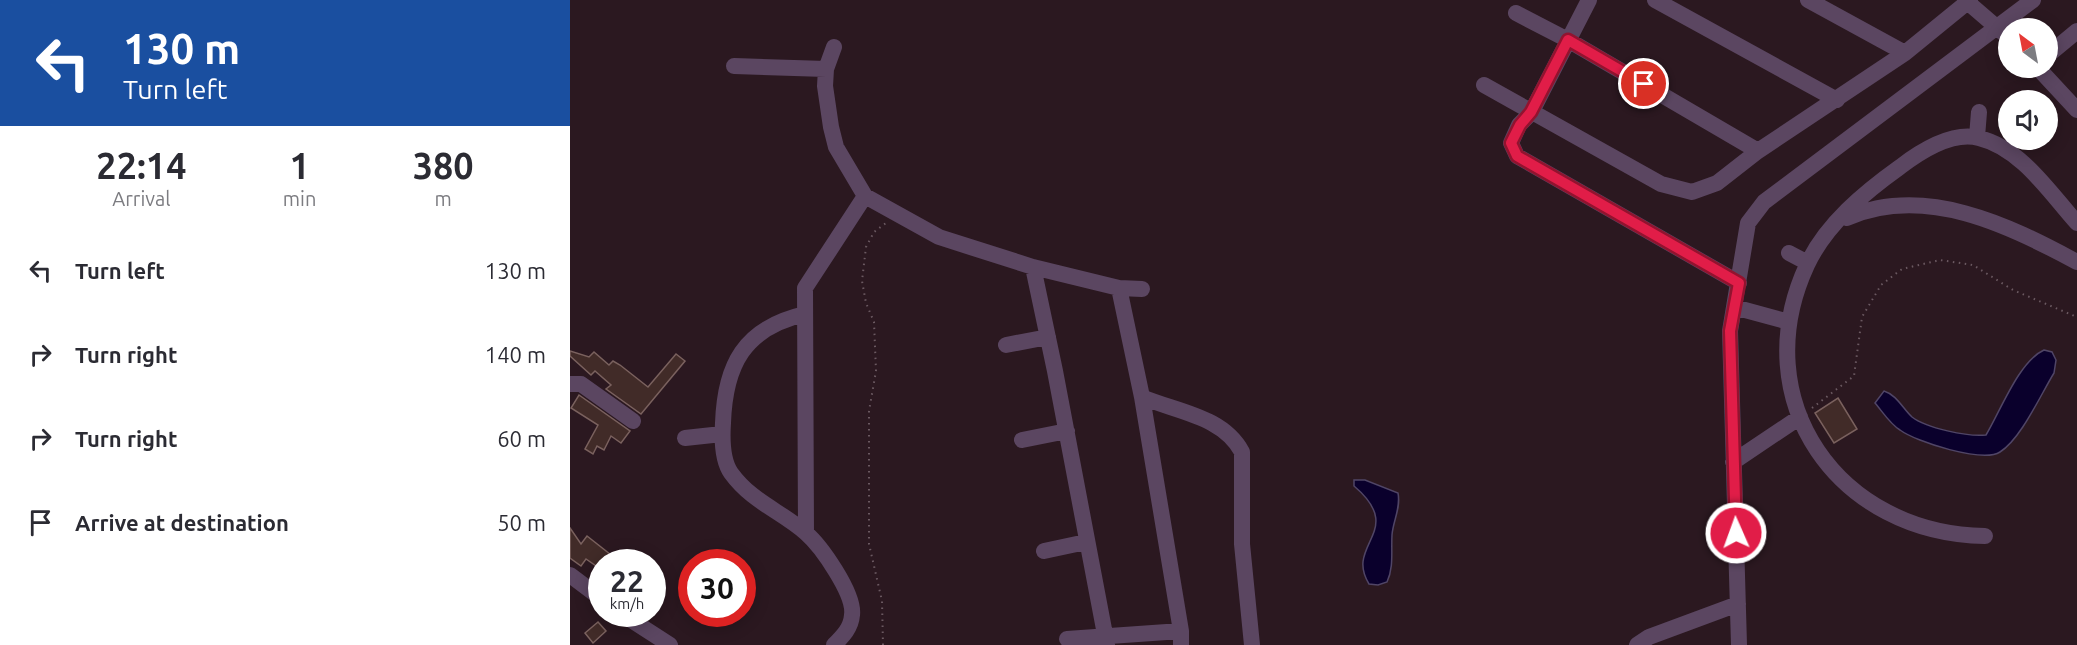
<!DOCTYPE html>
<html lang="en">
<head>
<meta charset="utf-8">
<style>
  :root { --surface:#fff; --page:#f2f2f3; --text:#2b2b33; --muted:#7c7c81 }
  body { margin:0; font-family:Ubuntu,sans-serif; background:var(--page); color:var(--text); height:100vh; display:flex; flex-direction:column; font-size:22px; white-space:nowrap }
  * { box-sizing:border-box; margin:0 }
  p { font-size:20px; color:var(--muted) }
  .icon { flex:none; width:33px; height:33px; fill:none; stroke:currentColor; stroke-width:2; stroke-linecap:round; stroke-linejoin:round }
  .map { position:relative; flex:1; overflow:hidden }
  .panel { display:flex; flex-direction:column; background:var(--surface); width:570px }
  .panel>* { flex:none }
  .guide { background:#1a4fa0; color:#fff; overflow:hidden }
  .needle { width:39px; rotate:328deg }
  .buttons { position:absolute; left:1428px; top:18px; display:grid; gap:12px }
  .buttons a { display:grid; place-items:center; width:60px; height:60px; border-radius:50%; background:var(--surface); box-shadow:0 3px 15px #0003; font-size:30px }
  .speed { position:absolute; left:18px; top:549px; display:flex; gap:12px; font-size:30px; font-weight:700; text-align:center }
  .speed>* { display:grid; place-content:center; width:78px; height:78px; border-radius:50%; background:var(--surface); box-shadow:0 3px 15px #0003; line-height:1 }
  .speed small { font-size:15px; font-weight:400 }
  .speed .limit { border:9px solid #d22; background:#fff; color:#111 }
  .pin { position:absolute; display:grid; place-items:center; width:51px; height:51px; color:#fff; margin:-26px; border:3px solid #fff; border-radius:50%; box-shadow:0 2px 6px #0007 }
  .me { position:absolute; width:66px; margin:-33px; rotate:358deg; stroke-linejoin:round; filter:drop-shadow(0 0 4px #0008) }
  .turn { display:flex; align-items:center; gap:21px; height:126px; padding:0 24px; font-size:27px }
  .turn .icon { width:78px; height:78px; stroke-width:2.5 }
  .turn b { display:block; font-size:42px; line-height:51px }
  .eta { display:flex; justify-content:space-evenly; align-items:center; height:102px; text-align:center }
  .eta b { font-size:36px; font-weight:700; line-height:42px }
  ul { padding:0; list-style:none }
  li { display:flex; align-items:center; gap:18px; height:84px; padding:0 24px }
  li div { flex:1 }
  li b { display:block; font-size:22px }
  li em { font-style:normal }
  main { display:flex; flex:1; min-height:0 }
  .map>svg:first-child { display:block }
</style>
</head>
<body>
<main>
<section class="panel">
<div class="guide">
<div class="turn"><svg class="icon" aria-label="left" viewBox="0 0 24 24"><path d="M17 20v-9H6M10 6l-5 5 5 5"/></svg><div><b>130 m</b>Turn left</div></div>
</div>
<div class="eta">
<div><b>22:14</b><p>Arrival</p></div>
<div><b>1</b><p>min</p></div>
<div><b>380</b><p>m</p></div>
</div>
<ul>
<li><svg class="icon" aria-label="left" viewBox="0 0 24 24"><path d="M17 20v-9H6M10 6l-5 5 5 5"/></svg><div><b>Turn left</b></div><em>130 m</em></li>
<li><svg class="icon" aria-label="right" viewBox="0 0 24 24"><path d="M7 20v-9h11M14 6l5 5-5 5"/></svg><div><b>Turn right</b></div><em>140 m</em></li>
<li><svg class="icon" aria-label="right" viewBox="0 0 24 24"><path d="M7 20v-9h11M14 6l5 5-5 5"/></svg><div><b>Turn right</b></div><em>60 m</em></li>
<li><svg class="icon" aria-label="arrive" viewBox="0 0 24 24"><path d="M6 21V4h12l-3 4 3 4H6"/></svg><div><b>Arrive at destination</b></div><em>50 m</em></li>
</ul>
</section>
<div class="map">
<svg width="1507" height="645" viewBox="0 0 1507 645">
  <rect width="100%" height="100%" fill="#2b1820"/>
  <path fill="#0a002c" stroke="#504566" stroke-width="1.5" d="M1474,350L1482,352L1486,360L1484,373C1471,394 1451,439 1430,452C1413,463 1346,442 1330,430C1320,424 1312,411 1305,403L1314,391C1327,395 1333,409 1342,417C1356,428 1398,437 1416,435C1430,412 1449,361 1474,350Z
    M784,480H795L828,493C831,508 823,521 822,535C821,551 824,567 817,582L808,585L799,584C774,544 837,531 784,486Z"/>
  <path fill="#412b28" stroke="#7a615e" stroke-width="1.5" d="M0,351L19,357L24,352L39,365L43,361L50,365L78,387L106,354L115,361L71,414L36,389L41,385L25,371L21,375L0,356Z
    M9,395L60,431L51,443L41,436L34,450L27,446L23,454L15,449L28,425L1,408Z
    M1268,398L1287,429L1264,443L1245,413Z
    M0,528L11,544L17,536L50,562H32V570L16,559L11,566L0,558Z
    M28,622L36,631L23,643L15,633Z"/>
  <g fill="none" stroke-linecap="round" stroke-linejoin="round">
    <path stroke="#6b5961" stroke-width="2" stroke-dasharray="1.5 4.5" stroke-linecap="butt" d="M1242,408L1284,376L1292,317L1311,285L1332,269L1370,260L1403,265L1443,290L1507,317
      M313,645L312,601L299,544V411L306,371L304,322L296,303L292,281L296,247L304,232L316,223"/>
    <path stroke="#5b4661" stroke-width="16" d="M1019,0L961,113L949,125L941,143L947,156L1169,283
      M1085,0L1267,100
      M1238,0L1335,53
      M1395,0L1438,37
      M946,13L998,40L1188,151
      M264,47L256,69L255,86L261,127L266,147L295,196L369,237L463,267L549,288L572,289
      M1478,55L1507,31
      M164,66L256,69
      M1468,68L1507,110
      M914,85L1091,184L1122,192L1147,183L1188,151L1335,53L1400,0
      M1407,137L1409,112
      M1277,218C1354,184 1439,225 1507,262
      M1219,253L1238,263
      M463,267L485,371L537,645
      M549,288L572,397L611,631V645
      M1164,307L1219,322
      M235,314C174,328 155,365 153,423C152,438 152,460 161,473C182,502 211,511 236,533C251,546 285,594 282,615C281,628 273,636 264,645
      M436,345L478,337
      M0,384H11L63,421
      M572,397C607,412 653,416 672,452V544L682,645
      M115,438L152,434
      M452,440L497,431
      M1163,462L1230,417
      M236,533L235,288L295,196
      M1415,536C1269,534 1174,401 1237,265C1256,224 1295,192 1330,167C1351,151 1382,131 1409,138C1451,148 1480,193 1507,223
      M474,551L516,542
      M0,575L32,599
      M52,614L100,645
      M497,639L611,631
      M1067,645L1079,637L1168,604
      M1169,645L1160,331L1178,223L1194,202L1463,0"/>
  </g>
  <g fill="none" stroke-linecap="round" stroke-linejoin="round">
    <g stroke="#92132f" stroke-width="15">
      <path id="route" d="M1074,84L998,40L961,112L950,125L941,143L947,156L1169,283L1160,331L1166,533"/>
    </g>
    <use href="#route" stroke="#e11d48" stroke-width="10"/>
  </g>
</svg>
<div class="buttons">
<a><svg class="needle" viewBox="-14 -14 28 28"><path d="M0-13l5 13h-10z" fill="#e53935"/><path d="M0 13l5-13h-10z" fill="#7c7c81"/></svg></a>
<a><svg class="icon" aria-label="sound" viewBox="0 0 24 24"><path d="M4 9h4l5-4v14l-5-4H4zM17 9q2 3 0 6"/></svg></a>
</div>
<div class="speed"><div>22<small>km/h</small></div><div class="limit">30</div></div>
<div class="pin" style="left:1074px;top:84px;background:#d93025"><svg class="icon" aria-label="arrive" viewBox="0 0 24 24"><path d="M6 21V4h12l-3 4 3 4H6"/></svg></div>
<svg class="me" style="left:1166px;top:533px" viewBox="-20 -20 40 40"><circle r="17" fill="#e11d48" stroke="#fff" stroke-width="3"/><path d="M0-11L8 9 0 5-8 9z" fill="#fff"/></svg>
</div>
</main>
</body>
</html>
